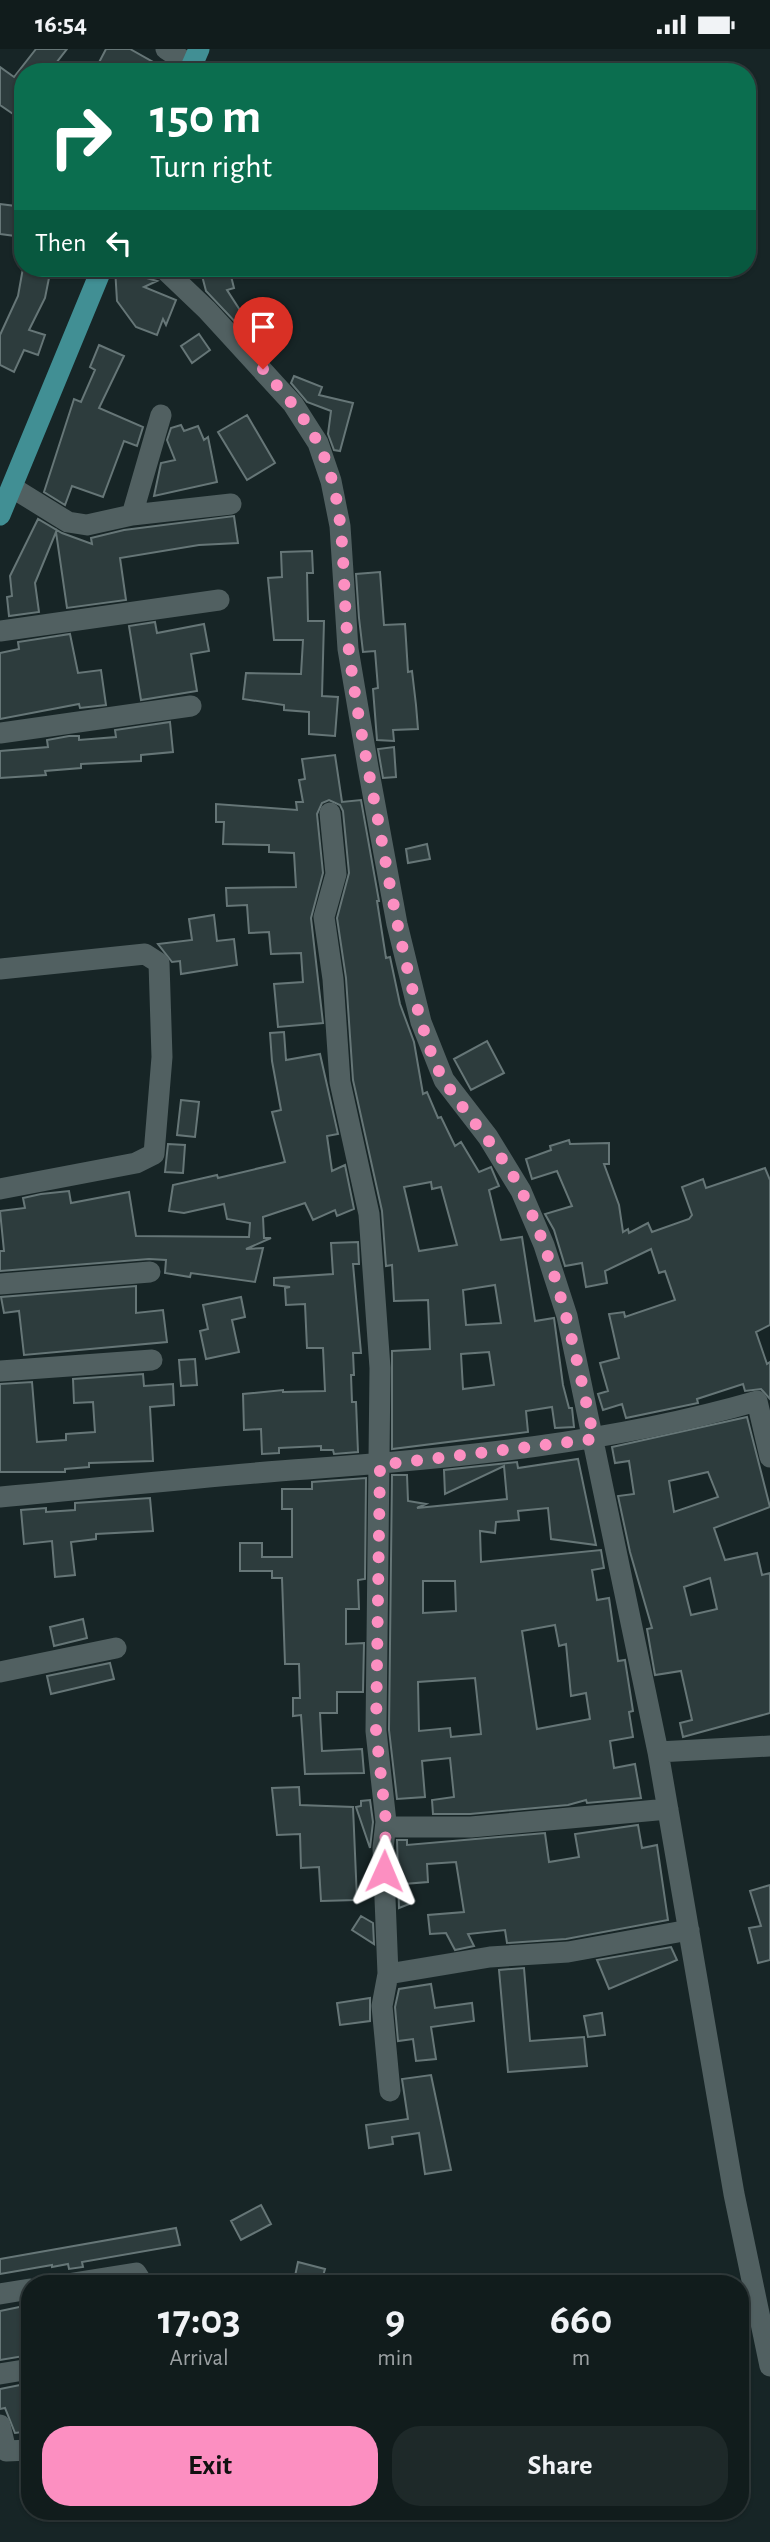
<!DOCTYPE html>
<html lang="en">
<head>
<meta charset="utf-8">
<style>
  :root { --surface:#111c1c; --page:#1e2929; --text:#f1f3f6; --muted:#9ca1a3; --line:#303a3b; --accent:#fc8fc1 }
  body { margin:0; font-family:"Alegreya Sans",sans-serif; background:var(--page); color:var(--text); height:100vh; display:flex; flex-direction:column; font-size:26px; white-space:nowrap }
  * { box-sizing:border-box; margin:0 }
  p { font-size:23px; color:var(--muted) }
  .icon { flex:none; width:38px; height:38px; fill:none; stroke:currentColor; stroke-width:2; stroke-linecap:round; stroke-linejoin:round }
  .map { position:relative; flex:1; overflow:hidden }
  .drawer { position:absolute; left:21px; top:2226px; width:728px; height:245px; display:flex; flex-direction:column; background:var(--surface); border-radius:28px; box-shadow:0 2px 5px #0004,0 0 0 2px var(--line) }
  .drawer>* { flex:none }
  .banner { position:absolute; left:14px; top:14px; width:742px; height:214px; border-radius:28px; box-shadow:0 2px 5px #0004,0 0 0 2px var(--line); background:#0b6e4f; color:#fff; overflow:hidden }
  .pin { position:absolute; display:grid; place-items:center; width:60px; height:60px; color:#fff; margin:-72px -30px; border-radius:50% 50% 50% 0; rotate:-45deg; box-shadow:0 0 7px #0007 }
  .pin .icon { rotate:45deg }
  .me { position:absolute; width:77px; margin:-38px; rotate:1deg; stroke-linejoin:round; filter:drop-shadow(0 0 5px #0008) }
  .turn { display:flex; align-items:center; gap:24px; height:147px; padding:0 21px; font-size:32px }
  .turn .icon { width:91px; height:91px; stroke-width:2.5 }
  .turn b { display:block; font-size:49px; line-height:60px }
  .then { display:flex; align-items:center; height:66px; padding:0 21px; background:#0003; gap:14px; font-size:26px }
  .eta { display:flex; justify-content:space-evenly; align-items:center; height:119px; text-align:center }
  .eta b { font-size:42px; font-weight:700; line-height:49px }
  .button { display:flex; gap:14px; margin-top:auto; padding:14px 21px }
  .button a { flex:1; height:80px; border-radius:28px; background:var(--accent); color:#111; font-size:28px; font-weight:700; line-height:80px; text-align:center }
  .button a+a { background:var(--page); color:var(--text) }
  .status { display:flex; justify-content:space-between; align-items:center; height:49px; padding:0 35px; background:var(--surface); direction:ltr }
  .status svg { height:19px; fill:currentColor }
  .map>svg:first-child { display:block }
</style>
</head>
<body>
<div class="status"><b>16:54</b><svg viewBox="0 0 49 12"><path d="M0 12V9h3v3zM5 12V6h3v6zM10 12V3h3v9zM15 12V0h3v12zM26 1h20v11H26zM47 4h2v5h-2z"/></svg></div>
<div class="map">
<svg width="770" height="2493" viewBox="0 0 770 2493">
  <rect width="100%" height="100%" fill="#172526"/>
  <path fill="#2d3c3d" stroke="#667677" stroke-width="2" fill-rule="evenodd" d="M36,0H67L49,23H23V58L16,67L0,56V18L14,28Z
    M106,0H130L153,13L148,23H94Z
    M0,155L23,158V188L0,185Z
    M23,219H51L45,249L29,281L45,286L38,306L24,301L14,323L0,316V286L18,247Z
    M115,219H133V225L157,232L144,238L176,251L166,276L163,270L157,286L136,278L117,252Z
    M200,219H229L234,239L227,241L247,272L239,277L206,242Z
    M199,285L210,301L192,314L181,297Z
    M99,296L124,307L99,359L143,378L137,397L124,392L103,448L72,437L65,456L44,443L74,350L81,353L95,321L90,318Z
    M294,327L322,338L319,346L353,354L340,402L334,401L328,385L331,362L307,353L291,334Z
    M247,366L275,414L247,431L218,383Z
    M181,376L184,382L198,377L204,391L208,388L217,433L154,447L161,414L175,411L167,391L171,379Z
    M234,467L238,494L199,496L120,509L126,551L67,559L56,483L35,534L39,563L9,567L7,548L12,547L10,527L38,470L62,484L92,495L91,489L124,481Z
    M312,502L313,524H307L308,572H324L322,647L338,648L335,687L309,685V663L284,661V656L243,650L246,624L301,625L303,591H274L268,529L282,528L281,503Z
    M380,523L384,576L405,575L408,623L412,622L416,656L418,680L393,681L394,692L377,691L373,640L378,639L375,602L363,603L359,569L356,525Z
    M155,573L157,584L204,575L209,602L191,605L197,642L141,651L129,577Z
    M70,585L78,624L101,621L106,656L80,659L79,655L0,670V604L19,600L18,593Z
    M170,673L173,703L141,706V712L81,715V719L45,722L46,726L0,729V702L48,698L47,691L69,687H79V691L116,688L115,681Z
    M394,698L396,728L383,729L378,700Z
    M335,706L342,753L361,751L379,852H377L386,909L390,908L400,955L414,993L423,1045L427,1043L438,1069L441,1068L455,1097L461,1093L479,1123L491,1118L499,1137L489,1141L501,1191L522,1188L535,1272L554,1269L563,1336L569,1359H572L574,1378L555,1379L552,1358L526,1362L528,1383L392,1400V1302L430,1300L428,1251L394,1252L392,1216L386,1217L382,1162L353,1031L346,929L337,869L349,824L343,762L340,756L329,751L322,754L317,765L323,824L311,869L323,974L278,978L274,935L303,933L301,904L271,905L269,883L249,884L247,856L227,857L226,839L296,838L294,804L269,803V796L223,795L224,773H216V755L297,761L296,753H303L299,731L305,730L302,710ZM431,1133L432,1140L441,1138L457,1196L419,1202L404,1138ZM495,1236L501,1274L466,1276L463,1241ZM489,1303L494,1336L463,1340L461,1305Z
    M427,795L430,810L408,814L406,800Z
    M214,866L217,892L234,890L237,916L181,925L180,912L172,913L158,895L192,891L189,870Z
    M284,983L286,1011L320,1005L338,1085L327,1087L332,1122L345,1116L354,1160L337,1167L335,1161L313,1171L305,1154L263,1168L264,1189H271L246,1200L263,1199L255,1233L191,1224L190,1228L165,1224L166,1211L149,1210L0,1222V1202H4L0,1162L25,1159L23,1149L41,1145L69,1142L71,1154L129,1143L136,1187L249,1188L250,1174L227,1170L224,1155L184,1164L169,1162L173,1136L217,1126L218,1129L285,1113L272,1063L281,1061L272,1012L270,984Z
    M487,992L504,1024L471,1041L454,1010Z
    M181,1051L199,1053L195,1088L177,1086Z
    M569,1091L570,1095L609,1094V1115H604L619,1156L623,1183L628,1180L629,1184L648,1174L652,1183L689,1170L692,1166L682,1138L703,1130L706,1139L765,1119L770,1131V1276L756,1283L767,1315L770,1313V1350L761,1340L745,1342L743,1335L697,1350L698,1354L626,1369L622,1355L603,1361L598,1345L608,1342L600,1314L619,1309L609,1265L624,1263L625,1268L675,1251L665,1222L659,1224L651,1200L605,1222L607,1234L586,1238L582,1214L565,1217L554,1181L545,1165L572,1157L557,1122L532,1130L526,1110L551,1101L550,1097Z
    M168,1095L185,1096L183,1124L165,1123Z
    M358,1193L359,1215H353L361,1304H353L354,1326H351L352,1353H356L358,1403L334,1405L333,1401H321V1397L279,1399V1404L262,1405L261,1380L244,1381L243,1345L283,1341V1343L325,1342L323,1299H307L305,1255L286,1256L285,1239L290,1238L274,1236V1229L333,1225L331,1194Z
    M136,1237V1264L163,1261L167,1293L24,1306L19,1262L4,1264L1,1248Z
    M241,1248L245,1268L232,1271L239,1303L206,1310L200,1282L208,1280L203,1256Z
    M195,1310L197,1336L181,1337L179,1311Z
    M143,1325L144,1337L173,1335L174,1356L150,1358L153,1412L89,1414V1418L65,1420V1423H0V1335L32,1333L37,1393L66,1391V1385L95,1383L93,1353L74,1354L73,1330Z
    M747,1368L770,1458L714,1479L725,1511L757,1504L762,1526L770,1524V1664L683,1688L680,1674L692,1671L681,1622L655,1626L647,1580L652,1579L630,1503L618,1447L634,1445L629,1412L615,1414L612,1398ZM708,1423L718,1448L674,1463L669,1432ZM710,1529L717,1560L691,1566L684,1538Z
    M578,1410L596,1496L551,1490L548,1459L518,1462L519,1471L496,1473L495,1484L480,1482L481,1513L601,1501L604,1519L592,1521L597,1551L609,1549L618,1612L625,1611L633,1662L629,1663L633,1688L610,1692L614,1719L635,1715L641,1749L587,1754L586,1751L568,1756L470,1765H433L432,1751L454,1748L450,1709L422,1712L425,1748L397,1750L389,1681L392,1426H407L408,1452L426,1455L417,1459L507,1450L504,1417L445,1445L444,1421L517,1413L518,1419ZM423,1532H455L456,1562L423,1564ZM555,1576L559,1597L566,1595L571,1647L586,1644L590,1670L537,1680L522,1582ZM475,1629L481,1685L451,1688L450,1679L419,1682L418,1633Z
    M366,1429L365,1530L358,1531L359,1560H346V1595L364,1594L363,1643H337V1664H320L322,1702L362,1700L364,1724L305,1725L301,1666L293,1667V1649H300L299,1615H285L282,1529H272V1522H240V1494H262V1508H292V1460H282V1440H312V1433Z
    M150,1449L153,1482L96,1485V1490L71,1493L75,1526L55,1528L52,1492L24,1495L21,1461L46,1459V1463L75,1461V1454Z
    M83,1570L87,1589L54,1597L50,1578Z
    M110,1614L114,1630L51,1645L47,1627Z
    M299,1738L300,1756L353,1758L357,1851L321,1852L319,1818L301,1819L300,1785L277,1786L272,1739Z
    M370,1751L373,1773L370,1799L356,1758L361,1757V1752Z
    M638,1776L642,1799L657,1796L668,1871L566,1890L507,1894L505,1881L468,1885L474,1897L455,1901L446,1884L430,1885L428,1866L464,1863L456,1813L427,1815L428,1833L404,1835L412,1854L399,1859L397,1791H407V1796L545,1784L549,1813L579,1808L575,1785Z
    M770,1836V1911L758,1914L749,1879L761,1877L750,1842Z
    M361,1867L373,1874L374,1895L352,1881Z
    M671,1898L677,1911L609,1940L597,1911Z
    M524,1919L530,1992L584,1988L587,2017L508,2023L499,1921Z
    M431,1935L435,1959L472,1954L474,1972L431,1978L436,2010L416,2012L413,1990L398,1992L395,1958L399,1940Z
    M370,1949V1972L340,1976L337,1954Z
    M602,1964L605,1986L588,1988L584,1967Z
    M431,2026L451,2121L425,2125L419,2084L392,2088L393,2095L369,2099L366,2076L408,2070L402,2030Z
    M261,2156L271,2175L241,2191L231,2172Z
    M176,2179L180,2196L82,2213L83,2218L69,2220L68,2215L52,2218V2216L0,2225V2210Z
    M298,2213L325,2220L321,2234L295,2227Z
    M24,2257L30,2258V2306L0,2311V2262Z
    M30,2334V2382L15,2384L5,2359L0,2360V2340Z"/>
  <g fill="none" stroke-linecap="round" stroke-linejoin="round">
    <path stroke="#516061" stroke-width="21" d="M166,0L192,17
      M163,219L207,261L293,355L318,394L331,432L340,477L348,600L368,718L397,875L421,973L444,1031L488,1088L521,1142L544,1196L567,1267L658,1703L734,2145L770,2317
      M13,439L68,473L87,476L132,466L231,455
      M132,466L161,366
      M0,582L219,551
      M0,684L191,657
      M330,764L336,825L324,868L333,930L340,1033L369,1165L380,1319L376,1682L386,1773L383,1799L388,1925L382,1957L390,2042
      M0,920L145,905L159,914L162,1008L154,1105L136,1114L0,1140
      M0,1235L150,1223
      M0,1322L152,1311
      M0,1448C102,1439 204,1427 307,1420C458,1409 611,1394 757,1352L770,1408
      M0,1623L116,1599
      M658,1703L770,1697
      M386,1778H471L668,1760
      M388,1925L490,1908L568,1903L689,1881
      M67,2235L136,2224L143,2235
      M0,2245L30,2240
      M0,2325L30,2320
      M0,2376L6,2402L30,2401"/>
    <path stroke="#418f94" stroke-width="21" d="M189,23L199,0
      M0,466L102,219"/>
  </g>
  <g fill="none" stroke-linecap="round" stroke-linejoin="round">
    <path stroke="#fc8fc1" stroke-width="12" stroke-dasharray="0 21.6" d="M263,320C282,343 304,366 318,394C350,458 340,533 349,602C356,658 367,715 378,771C390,838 402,906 421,972C427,991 433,1014 444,1031C468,1070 501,1101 522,1143C559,1221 576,1306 594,1390L380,1416L376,1682L386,1773L384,1822"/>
  </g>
</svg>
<div class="pin" style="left:263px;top:320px;background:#d93025"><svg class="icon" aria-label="arrive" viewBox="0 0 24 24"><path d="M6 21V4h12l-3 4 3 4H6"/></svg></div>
<svg class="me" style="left:384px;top:1822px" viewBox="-20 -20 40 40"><path d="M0-17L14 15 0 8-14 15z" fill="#fc8fc1" stroke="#fff" stroke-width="4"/></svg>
<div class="banner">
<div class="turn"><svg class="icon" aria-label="right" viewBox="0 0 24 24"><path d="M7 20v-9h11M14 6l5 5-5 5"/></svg><div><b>150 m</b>Turn right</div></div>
<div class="then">Then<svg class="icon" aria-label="left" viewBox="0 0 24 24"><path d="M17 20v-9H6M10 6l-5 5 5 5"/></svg></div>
</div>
<section class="drawer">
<div class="eta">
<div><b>17:03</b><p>Arrival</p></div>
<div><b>9</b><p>min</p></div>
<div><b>660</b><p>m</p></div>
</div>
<div class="button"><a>Exit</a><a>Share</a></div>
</section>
</div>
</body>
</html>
